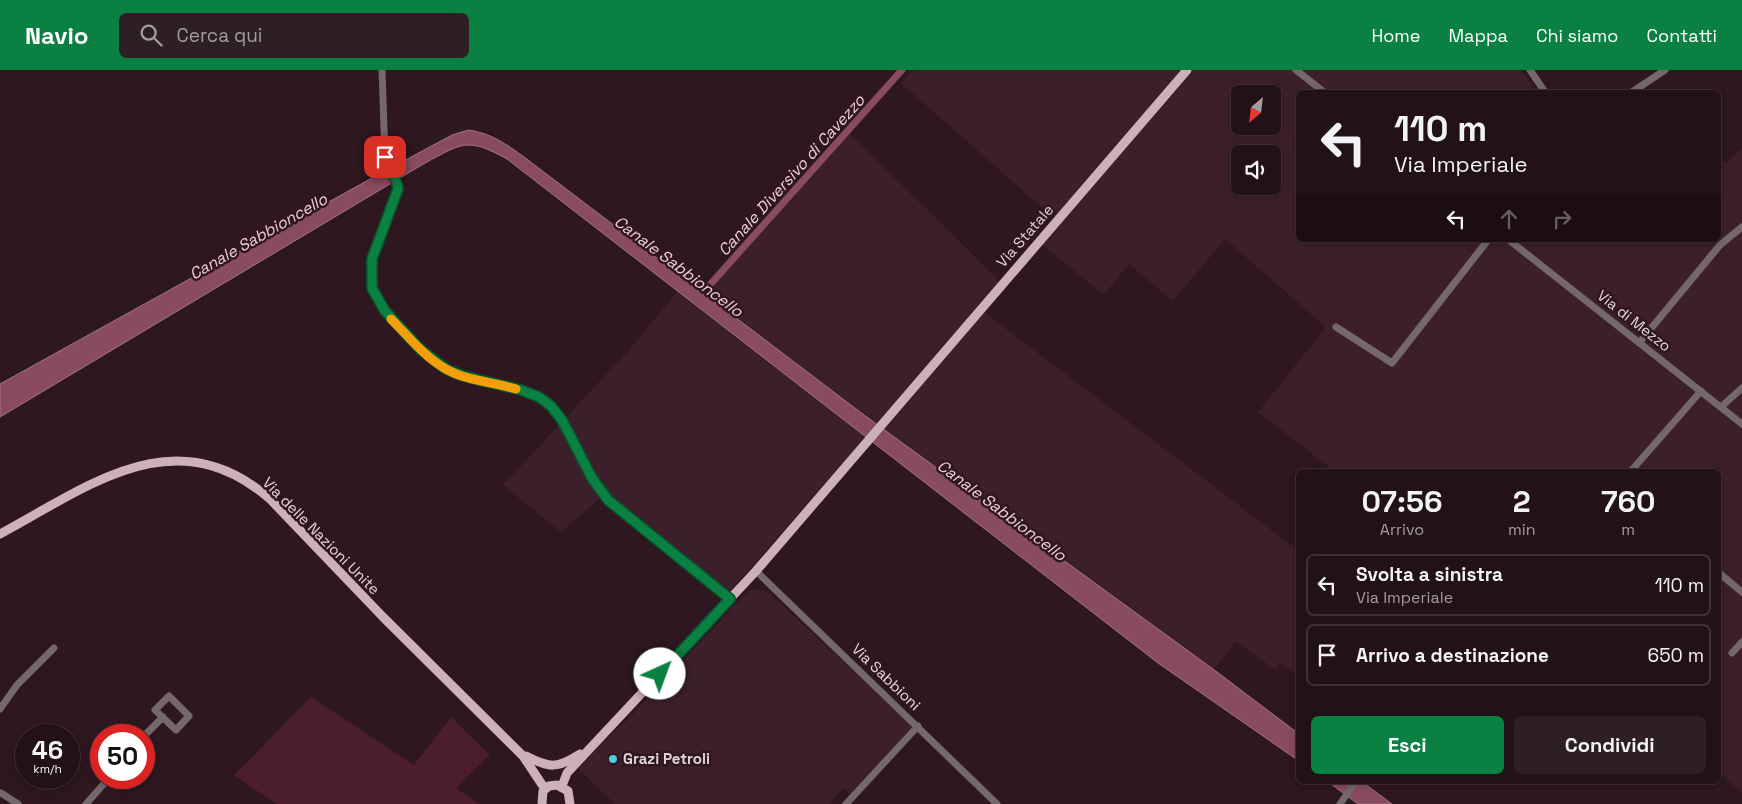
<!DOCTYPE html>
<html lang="it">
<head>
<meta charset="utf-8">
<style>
  :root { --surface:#221117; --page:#2e1f24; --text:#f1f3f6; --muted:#a29da1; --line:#3f3136; --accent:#0b8043 }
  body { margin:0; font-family:"Space Grotesk",sans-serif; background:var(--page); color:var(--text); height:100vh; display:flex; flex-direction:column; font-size:19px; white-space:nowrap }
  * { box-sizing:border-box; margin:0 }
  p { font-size:16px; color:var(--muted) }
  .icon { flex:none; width:28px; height:28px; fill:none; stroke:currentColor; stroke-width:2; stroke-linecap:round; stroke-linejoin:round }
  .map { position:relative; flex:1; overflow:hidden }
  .panel { position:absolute; left:1296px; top:399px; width:425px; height:315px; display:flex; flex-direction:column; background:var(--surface); border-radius:8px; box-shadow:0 2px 8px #0003,0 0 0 1px var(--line) }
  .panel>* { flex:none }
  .hud { position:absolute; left:1296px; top:20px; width:425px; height:152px; border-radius:8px; box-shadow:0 2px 8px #0003,0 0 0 1px var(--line); background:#221117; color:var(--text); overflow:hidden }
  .needle { width:32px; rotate:208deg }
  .fabs { position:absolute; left:1231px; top:15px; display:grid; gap:10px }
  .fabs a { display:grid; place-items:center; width:50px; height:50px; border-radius:8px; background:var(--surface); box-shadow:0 2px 8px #0003,0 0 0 1px var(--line); font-size:25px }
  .speed { position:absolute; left:15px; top:654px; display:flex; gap:10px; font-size:25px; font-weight:700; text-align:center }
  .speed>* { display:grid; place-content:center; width:65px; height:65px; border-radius:50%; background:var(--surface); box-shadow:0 2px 8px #0003,0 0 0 1px var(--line); line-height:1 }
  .speed small { font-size:12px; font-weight:400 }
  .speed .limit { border:8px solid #d22; background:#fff; color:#111 }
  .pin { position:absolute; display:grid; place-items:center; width:42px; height:42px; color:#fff; margin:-21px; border-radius:10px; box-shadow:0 2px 8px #0006 }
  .me { position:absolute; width:55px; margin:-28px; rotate:43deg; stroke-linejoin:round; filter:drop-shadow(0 0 4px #0008) }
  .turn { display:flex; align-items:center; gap:18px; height:105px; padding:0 15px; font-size:22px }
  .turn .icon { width:65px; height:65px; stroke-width:2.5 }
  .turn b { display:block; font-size:35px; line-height:42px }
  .lanes { display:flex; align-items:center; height:48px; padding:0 15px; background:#0003; justify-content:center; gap:25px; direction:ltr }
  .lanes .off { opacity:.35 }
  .eta { display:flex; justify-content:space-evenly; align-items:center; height:85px; text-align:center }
  .eta b { font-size:30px; font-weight:700; line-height:35px }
  .primary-button { display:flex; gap:10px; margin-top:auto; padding:10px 15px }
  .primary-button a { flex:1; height:58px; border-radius:8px; background:var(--accent); color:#fff; font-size:20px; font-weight:700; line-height:58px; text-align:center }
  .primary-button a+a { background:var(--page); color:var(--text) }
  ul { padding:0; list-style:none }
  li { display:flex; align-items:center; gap:15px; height:62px; margin:0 10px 8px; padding:0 5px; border:2px solid var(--line); border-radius:8px }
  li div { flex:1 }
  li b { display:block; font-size:19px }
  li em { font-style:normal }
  header { display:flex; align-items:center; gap:30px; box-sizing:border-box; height:70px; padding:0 25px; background:var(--accent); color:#fff }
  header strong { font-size:24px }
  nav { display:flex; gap:28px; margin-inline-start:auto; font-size:18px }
  .search { width:350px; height:45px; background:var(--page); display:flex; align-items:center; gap:12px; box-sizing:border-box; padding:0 18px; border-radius:8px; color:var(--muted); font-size:19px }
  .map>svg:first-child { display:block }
</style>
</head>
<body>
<header>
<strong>Navio</strong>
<div class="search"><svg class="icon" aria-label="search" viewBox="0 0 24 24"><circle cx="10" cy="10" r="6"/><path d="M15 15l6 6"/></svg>Cerca qui</div>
<nav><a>Home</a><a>Mappa</a><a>Chi siamo</a><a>Contatti</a></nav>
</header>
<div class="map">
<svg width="1742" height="734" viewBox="0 0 1742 734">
  <rect width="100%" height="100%" fill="#2e171f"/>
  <path fill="#3c1f2a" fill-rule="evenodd" d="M913,0H1521L1537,22H1299V170H1719V86L1725,93L1742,79V722L1719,703V401H1334L1258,342L1326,257L1225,169L1173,231L1129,194L1104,225L1040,173L1057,151L901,13ZM1240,24H1272V56H1240ZM1240,84H1272V116H1240Z
    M846,60L1001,212L980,239L1299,481V607L1280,593L1275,600L1236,571L1214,599L864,345L704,224Z
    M677,222L866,367L725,527L604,425L561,462L503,415L628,281Z
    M755,519L768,522L912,655L911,658L850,724L844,718L829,734H615L578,699L607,668L629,648L747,522Z"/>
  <path fill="#4c1d2f" d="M311,627L414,695L451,647L490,685L456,718L479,734H276L234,705Z"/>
  <path fill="#884b61" stroke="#a47485" d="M468,60C491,63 506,74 524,87L864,345L1213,599L1299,664V691L1158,593L507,89C467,67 463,73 425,93L0,347V314L9,309L372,108L452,65Z
    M1327,711H1361L1392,734H1358Z"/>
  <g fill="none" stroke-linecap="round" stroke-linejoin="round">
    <path stroke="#884b61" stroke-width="7" d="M699,227L902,0"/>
    <path stroke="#75686c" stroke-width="7" d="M382,0L385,87C388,99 397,107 398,119L372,189V218L385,241L420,279L446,299L463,306L521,320L551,336L562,349L592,408L608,430L730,529
      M1296,0L1324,22
      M1530,0L1545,22
      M1632,22L1665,0
      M1509,170L1742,354
      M1336,257L1392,293L1488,170
      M1639,273L1720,175L1742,157
      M1721,337L1742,318
      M1631,401L1701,321
      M756,501L997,734
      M1719,503L1742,522
      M1732,583L1742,572
      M169,626L189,646L176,660L155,640Z
      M0,639L17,615L54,578
      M144,666L163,647
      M1,723L18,734
      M86,734L109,708
      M846,734L918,656
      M1340,734L1356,711"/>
    <path stroke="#cdb1ba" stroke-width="9" d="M0,464C89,416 176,347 270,429L383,547L523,686L545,719
      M526,686C549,698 557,699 580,684
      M562,716L567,703L756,501L1187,0
      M542,734L543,721L549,716L557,715L568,721L570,734"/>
  </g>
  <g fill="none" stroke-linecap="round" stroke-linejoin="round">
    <g stroke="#07532c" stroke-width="12">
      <path id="route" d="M385,87C388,99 397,107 398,119L372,189V218L385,241L420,279L446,299L463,306L521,320L539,327L551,336L562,350L592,408L608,430L730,529L660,604"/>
    </g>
    <use href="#route" stroke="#0b8043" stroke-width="9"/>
    <path stroke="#f59e0b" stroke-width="9" d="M391,249C411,269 429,293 456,304C474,311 496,313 516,319"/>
  </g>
  <circle fill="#53cbdb" stroke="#2e171f" stroke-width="2" cx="613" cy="689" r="5"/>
  <g text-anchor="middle" stroke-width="5" stroke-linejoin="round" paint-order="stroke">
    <g font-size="15" fill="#e4d4d9" stroke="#2e171f">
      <text transform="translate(1025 166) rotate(-49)" y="5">Via Statale</text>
      <text transform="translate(1634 251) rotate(38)" y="5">Via di Mezzo</text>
      <text transform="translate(321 466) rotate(45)" y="5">Via delle Nazioni Unite</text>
      <text transform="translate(886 607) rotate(44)" y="5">Via Sabbioni</text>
    </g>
    <g font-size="15" font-weight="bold" fill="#e4d4d9" stroke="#2e171f" text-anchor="start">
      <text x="623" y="694">Grazi Petroli</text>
    </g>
    <g font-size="16" font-style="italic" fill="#f4cdd9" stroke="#2e171f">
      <text transform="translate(791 105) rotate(-48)" y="6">Canale Diversivo di Cavezzo</text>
      <text transform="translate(258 166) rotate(-30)" y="6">Canale Sabbioncello</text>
      <text transform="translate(679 196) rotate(37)" y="6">Canale Sabbioncello</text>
      <text transform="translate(1002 440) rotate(37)" y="6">Canale Sabbioncello</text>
    </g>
  </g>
</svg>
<div class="fabs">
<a><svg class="needle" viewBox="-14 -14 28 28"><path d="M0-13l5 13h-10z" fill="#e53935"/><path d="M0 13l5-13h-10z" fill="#a29da1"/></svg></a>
<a><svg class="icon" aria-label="sound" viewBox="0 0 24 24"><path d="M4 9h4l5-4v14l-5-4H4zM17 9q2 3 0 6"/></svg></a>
</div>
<div class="speed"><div>46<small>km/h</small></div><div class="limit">50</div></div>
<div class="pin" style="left:385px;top:87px;background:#d93025"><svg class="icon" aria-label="arrive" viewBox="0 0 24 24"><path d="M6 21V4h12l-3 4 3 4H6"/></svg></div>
<svg class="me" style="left:660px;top:604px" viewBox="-20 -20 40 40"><circle r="19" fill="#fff"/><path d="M0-13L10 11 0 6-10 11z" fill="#0b8043"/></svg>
<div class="hud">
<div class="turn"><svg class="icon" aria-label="left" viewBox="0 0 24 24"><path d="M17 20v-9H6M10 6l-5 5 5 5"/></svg><div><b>110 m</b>Via Imperiale</div></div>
<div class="lanes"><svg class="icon" aria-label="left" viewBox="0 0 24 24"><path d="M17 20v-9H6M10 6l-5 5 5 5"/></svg><svg class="icon off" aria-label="ahead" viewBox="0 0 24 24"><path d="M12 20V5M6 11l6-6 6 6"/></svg><svg class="icon off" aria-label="right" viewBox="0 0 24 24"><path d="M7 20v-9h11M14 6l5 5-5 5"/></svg></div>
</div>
<section class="panel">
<div class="eta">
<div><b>07:56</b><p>Arrivo</p></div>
<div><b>2</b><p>min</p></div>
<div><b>760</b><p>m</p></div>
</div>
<ul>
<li><svg class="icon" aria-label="left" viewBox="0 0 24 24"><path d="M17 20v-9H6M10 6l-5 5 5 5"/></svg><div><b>Svolta a sinistra</b><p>Via Imperiale</p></div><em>110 m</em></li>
<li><svg class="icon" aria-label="arrive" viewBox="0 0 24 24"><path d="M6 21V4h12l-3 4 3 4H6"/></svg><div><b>Arrivo a destinazione</b></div><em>650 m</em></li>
</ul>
<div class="primary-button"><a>Esci</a><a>Condividi</a></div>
</section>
</div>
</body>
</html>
